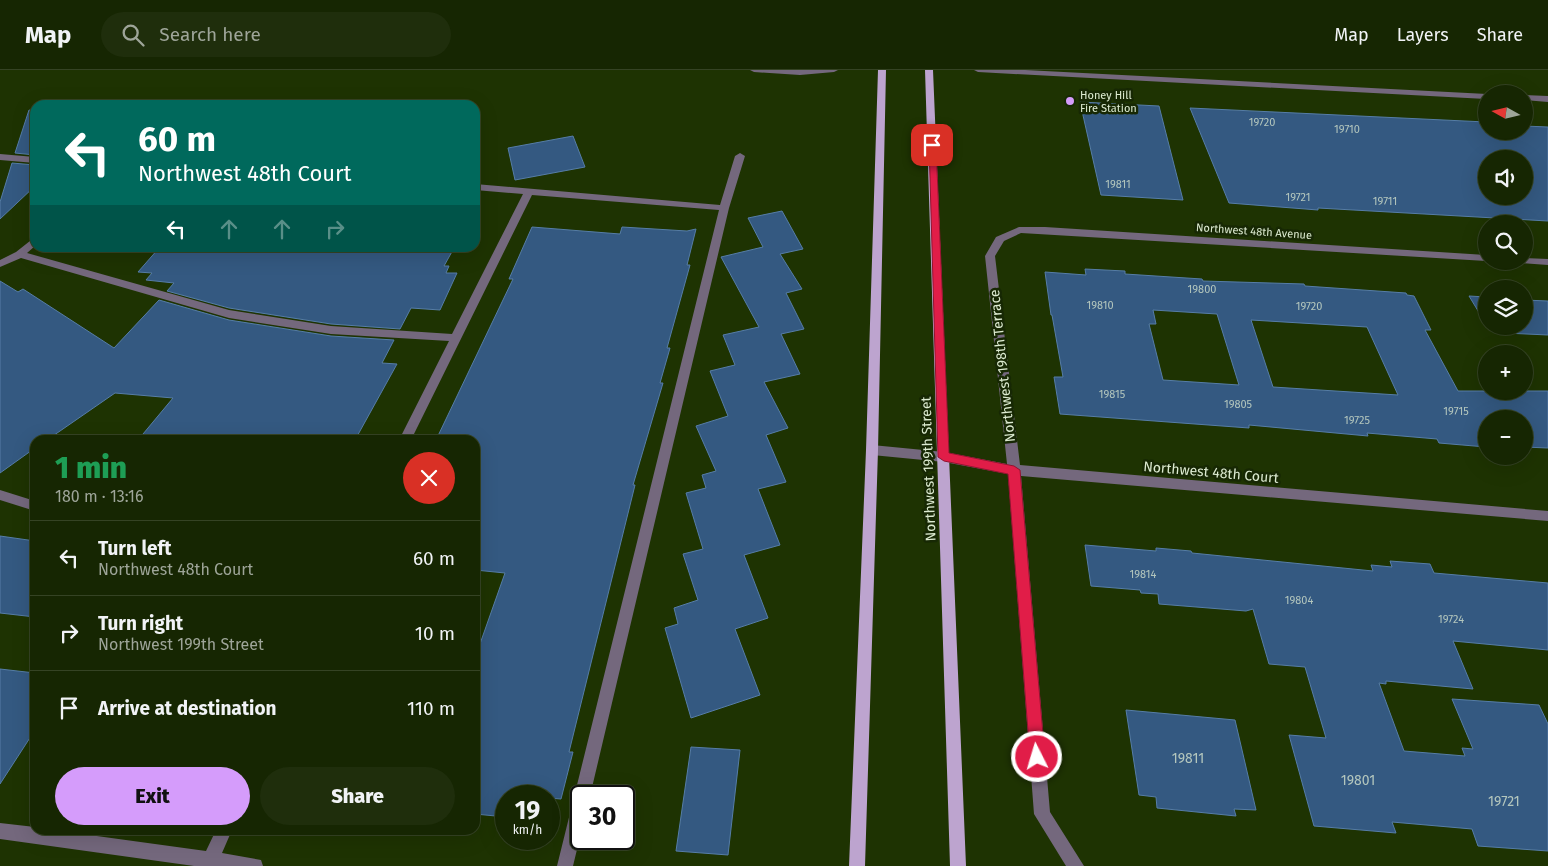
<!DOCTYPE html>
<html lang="en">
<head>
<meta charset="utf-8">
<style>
  :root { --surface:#162602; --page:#1f2e0c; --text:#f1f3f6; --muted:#9ea599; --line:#354324; --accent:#d59cfb }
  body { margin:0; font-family:"Fira Sans",sans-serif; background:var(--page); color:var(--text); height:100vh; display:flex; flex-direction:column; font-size:19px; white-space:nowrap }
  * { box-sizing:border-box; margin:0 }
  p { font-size:16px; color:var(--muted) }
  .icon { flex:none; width:28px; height:28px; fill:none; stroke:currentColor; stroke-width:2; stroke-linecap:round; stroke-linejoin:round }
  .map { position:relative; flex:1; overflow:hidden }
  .side { position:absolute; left:30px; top:365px; width:450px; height:400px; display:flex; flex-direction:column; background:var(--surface); border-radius:15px; box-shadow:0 5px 20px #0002,0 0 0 1px var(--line) }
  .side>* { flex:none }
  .hud { position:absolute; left:30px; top:30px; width:450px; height:152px; border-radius:15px; box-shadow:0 5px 20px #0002,0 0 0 1px var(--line); background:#00695c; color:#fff; overflow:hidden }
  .needle { width:32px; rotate:278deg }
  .controls { position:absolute; left:1478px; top:15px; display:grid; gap:10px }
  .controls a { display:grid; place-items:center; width:55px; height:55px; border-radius:50%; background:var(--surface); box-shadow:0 5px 20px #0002,0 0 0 1px var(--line); font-size:25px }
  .speed { position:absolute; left:495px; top:715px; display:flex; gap:10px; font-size:25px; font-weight:700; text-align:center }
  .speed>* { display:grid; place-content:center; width:65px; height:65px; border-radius:50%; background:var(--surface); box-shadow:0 5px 20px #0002,0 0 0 1px var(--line); line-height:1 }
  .speed small { font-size:12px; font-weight:400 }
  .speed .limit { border:2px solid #111; border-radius:8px; background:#fff; color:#111 }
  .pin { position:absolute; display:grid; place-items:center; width:42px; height:42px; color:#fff; margin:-21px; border-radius:10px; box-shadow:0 2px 8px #0006 }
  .me { position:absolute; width:55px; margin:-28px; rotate:355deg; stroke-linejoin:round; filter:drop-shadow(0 0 4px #0008) }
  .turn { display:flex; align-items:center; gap:18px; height:105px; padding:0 25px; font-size:22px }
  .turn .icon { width:65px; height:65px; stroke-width:2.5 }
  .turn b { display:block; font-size:35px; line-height:42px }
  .lanes { display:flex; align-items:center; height:48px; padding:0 25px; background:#0003; justify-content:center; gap:25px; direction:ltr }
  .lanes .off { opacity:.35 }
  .round { display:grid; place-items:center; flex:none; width:52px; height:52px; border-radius:26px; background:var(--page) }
  .head { display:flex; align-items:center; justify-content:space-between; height:85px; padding:0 25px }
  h1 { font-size:30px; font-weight:800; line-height:38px; color:#1e9e55 }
  .button { display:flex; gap:10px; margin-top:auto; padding:10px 25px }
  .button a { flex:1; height:58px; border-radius:30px; background:var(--accent); color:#111; font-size:20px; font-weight:800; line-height:58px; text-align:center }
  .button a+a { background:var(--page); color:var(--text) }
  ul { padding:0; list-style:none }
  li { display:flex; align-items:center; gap:15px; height:75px; padding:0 25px; border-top:1px solid var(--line) }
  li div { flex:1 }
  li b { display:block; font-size:19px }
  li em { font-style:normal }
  header { display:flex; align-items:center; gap:30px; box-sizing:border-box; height:70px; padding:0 25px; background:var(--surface); border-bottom:1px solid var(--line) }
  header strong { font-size:24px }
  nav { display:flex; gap:28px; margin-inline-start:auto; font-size:18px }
  .search { width:350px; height:45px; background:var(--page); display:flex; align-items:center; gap:12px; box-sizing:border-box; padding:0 18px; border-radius:28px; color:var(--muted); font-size:19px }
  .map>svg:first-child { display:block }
</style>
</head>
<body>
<header>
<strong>Map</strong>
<div class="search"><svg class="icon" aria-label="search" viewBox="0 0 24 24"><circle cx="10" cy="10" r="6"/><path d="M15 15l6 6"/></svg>Search here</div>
<nav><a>Map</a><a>Layers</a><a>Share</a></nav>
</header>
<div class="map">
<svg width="1548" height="796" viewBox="0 0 1548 796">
  <rect width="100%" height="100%" fill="#1e3302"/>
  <path fill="#345981" stroke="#567da7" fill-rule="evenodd" d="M1080,32L1159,36L1183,130L1101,125Z
    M1190,38L1486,52V61H1524V56L1548,57V151L1318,138V140L1229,133ZM1486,89H1524V126H1486Z
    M29,40L35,41V85L15,83Z
    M573,66L585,97L515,110L508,78Z
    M12,93L35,95V116L0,149V132Z
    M782,141L803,179L780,184L802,219L786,223L804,259L781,264L800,304L764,312L788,358L766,365L786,412L758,419L780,475L744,485L768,548L735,559L760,625L691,648L665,558L678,554L674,538L698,530L683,484L703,479L686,423L706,418L702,405L716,401L696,356L728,346L710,301L735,295L723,265L759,257L721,187L763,177L748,148Z
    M532,157L620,164L622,157L687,161L696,159L687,195H690L667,278H670L660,313H663L633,415H635L569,682H573L561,729L549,728V726H506V747L475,744V588L505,503L475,500V370H436L513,209H509Z
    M159,178H454L444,196H449L446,203H457L440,240L411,238L400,259L331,254L229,238L167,221L174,213L146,210L152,203L138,202Z
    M1085,199L1125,201V204L1202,209L1203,211L1304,214L1305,216L1406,223L1407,225L1414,226L1431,260H1425L1458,321H1548V378L1524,377V349H1486V377L1439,373L1437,369L1367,363L1368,366L1249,355V358L1060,344L1054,307H1063L1052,245H1051L1045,202L1086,205ZM1153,240L1217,244L1239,315L1163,310L1149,254H1156ZM1251,250L1367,257L1398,325L1273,317Z
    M0,211L18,222L23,219L114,278L159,230L229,250L331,266L394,270L382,293L397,294L355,370H138L173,328L115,323L47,370H35V378L0,403Z
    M1469,226L1486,227V254Z
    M1524,230L1548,231V265L1505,263L1501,256H1524Z
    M0,466L35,471V547L0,543Z
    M1085,475L1156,481V478L1191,481L1192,483L1373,501L1371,495L1392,497L1390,491L1430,494L1434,503L1548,513V580L1453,571L1473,619L1386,611V614L1379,613L1404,681L1465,686L1462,678L1473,679L1452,629L1539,635L1548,654V781L1478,776L1472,759L1392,752L1396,763L1314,756L1289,665L1326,668L1305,597L1269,594L1253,539L1246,541L1159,534L1158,524L1141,523L1140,520L1091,516Z
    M0,599L35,603V660L0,714Z
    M1126,640L1235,650L1256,740L1234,739L1236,746L1157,738L1156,727L1139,725Z
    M691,677L740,680L728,785L676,781Z"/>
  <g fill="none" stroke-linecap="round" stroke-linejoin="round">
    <path fill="#74687d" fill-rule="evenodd" d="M740,83L745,86L729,138L590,726H581V763L573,796H557L719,140L532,125L411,370H399L449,271L331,264L229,248L21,188L0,197V190L16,182L35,167V176L27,183L229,240L331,256L452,264L523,124L475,120V114L720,135L735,86Z
      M0,84L35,87V93L0,90Z
      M0,420L35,431V441L0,430Z
      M0,753L35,757V760H53L206,781L216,760H232L222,783L261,790L263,796H194L0,769Z"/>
    <path fill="#74687d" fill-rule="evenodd" d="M750,0H838L834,2L800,5L754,2Z
      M974,0H1025L1487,24L1486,29L978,2Z
      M1524,25L1548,26V32L1524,30Z
      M1019,157H1045L1486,185V191L1021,163L1004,171L995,186L1020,395L1548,441V451L1021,406L1050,742L1084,796H1066L1034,744L1008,404L944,392L872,385L868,383L866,380L868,377L872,375L944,382L1007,394L985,186L996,167Z
      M1524,188L1548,189V195L1520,193L1519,191H1524Z"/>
    <path fill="#bda4cf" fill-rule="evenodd" d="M878,0H886L878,380L865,796H849L866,380Z
      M925,0H933L966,796H950Z"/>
  </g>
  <path fill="#e11d48" stroke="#92132f" d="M929,73L936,75L949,383L1014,396L1020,400L1045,687L1042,692L1037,694L1032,692L1030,687L1008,404L944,391L938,387Z"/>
  <circle fill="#d59cfb" stroke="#172804" stroke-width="2" cx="1070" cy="31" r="5"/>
  <g text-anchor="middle" stroke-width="5" stroke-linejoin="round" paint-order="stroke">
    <g font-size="11" fill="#ddebd1" stroke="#172804" text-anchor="start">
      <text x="1080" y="29">Honey Hill<tspan x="1080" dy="13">Fire Station</tspan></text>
    </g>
    <g font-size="11" fill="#b3c6bd">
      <text x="1262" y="56">19720</text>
      <text x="1347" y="63">19710</text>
      <text x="1118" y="118">19811</text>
      <text x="1298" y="131">19721</text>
      <text x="1385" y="135">19711</text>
      <text x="1202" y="223">19800</text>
      <text x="1100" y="239">19810</text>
      <text x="1309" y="240">19720</text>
      <text x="1112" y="328">19815</text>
      <text x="1238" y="338">19805</text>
      <text x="1456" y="345">19715</text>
      <text x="1357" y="354">19725</text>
      <text x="1143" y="508">19814</text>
      <text x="1299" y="534">19804</text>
      <text x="1451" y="553">19724</text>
    </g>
    <g font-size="11" fill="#ddebd1" stroke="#172804">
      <text transform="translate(1254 161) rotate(4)" y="4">Northwest 48th Avenue</text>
    </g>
    <g font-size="14" fill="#ddebd1" stroke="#172804">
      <text transform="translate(1002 296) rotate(-96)" y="5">Northwest 198th Terrace</text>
      <text transform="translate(928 399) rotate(-92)" y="5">Northwest 199th Street</text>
      <text transform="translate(1211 402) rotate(5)" y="5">Northwest 48th Court</text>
    </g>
    <g font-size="14" fill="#b3c6bd">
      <text x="1188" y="693">19811</text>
      <text x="1358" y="715">19801</text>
      <text x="1504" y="736">19721</text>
    </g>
  </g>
</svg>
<div class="controls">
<a><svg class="needle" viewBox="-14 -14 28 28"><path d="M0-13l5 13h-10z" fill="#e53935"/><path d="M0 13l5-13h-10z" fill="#9ea599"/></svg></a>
<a><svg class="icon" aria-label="sound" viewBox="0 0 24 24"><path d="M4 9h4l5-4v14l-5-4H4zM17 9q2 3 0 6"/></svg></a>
<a><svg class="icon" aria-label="search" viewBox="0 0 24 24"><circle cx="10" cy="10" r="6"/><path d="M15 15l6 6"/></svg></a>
<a><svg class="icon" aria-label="layers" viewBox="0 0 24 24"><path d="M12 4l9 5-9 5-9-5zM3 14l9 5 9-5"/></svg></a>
<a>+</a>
<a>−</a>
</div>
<div class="speed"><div>19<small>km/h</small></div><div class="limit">30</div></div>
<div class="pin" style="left:932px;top:75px;background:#d93025"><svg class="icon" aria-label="arrive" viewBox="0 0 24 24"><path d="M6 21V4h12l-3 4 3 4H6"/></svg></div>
<svg class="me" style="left:1037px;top:687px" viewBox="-20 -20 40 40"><circle r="17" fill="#e11d48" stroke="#fff" stroke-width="3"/><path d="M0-11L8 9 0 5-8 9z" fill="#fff"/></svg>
<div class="hud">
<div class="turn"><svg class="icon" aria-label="left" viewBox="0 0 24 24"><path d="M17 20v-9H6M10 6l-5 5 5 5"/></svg><div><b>60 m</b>Northwest 48th Court</div></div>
<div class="lanes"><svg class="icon" aria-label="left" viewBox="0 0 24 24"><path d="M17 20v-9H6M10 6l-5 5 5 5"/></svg><svg class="icon off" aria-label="ahead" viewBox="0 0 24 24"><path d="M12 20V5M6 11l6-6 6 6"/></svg><svg class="icon off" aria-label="ahead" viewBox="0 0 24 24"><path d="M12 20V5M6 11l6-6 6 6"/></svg><svg class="icon off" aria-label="right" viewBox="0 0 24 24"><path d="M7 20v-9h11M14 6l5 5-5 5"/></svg></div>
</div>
<section class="side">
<div class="head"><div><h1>1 min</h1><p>180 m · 13:16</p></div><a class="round" style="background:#d93025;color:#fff"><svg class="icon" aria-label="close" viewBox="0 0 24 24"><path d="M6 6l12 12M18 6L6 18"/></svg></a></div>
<ul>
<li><svg class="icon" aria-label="left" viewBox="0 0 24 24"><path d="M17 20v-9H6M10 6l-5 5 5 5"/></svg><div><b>Turn left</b><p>Northwest 48th Court</p></div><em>60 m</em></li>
<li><svg class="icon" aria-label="right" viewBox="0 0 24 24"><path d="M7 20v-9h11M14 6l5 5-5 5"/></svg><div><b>Turn right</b><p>Northwest 199th Street</p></div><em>10 m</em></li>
<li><svg class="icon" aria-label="arrive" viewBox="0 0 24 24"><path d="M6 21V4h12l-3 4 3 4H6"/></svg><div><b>Arrive at destination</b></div><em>110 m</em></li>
</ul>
<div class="button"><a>Exit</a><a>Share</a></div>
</section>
</div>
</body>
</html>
